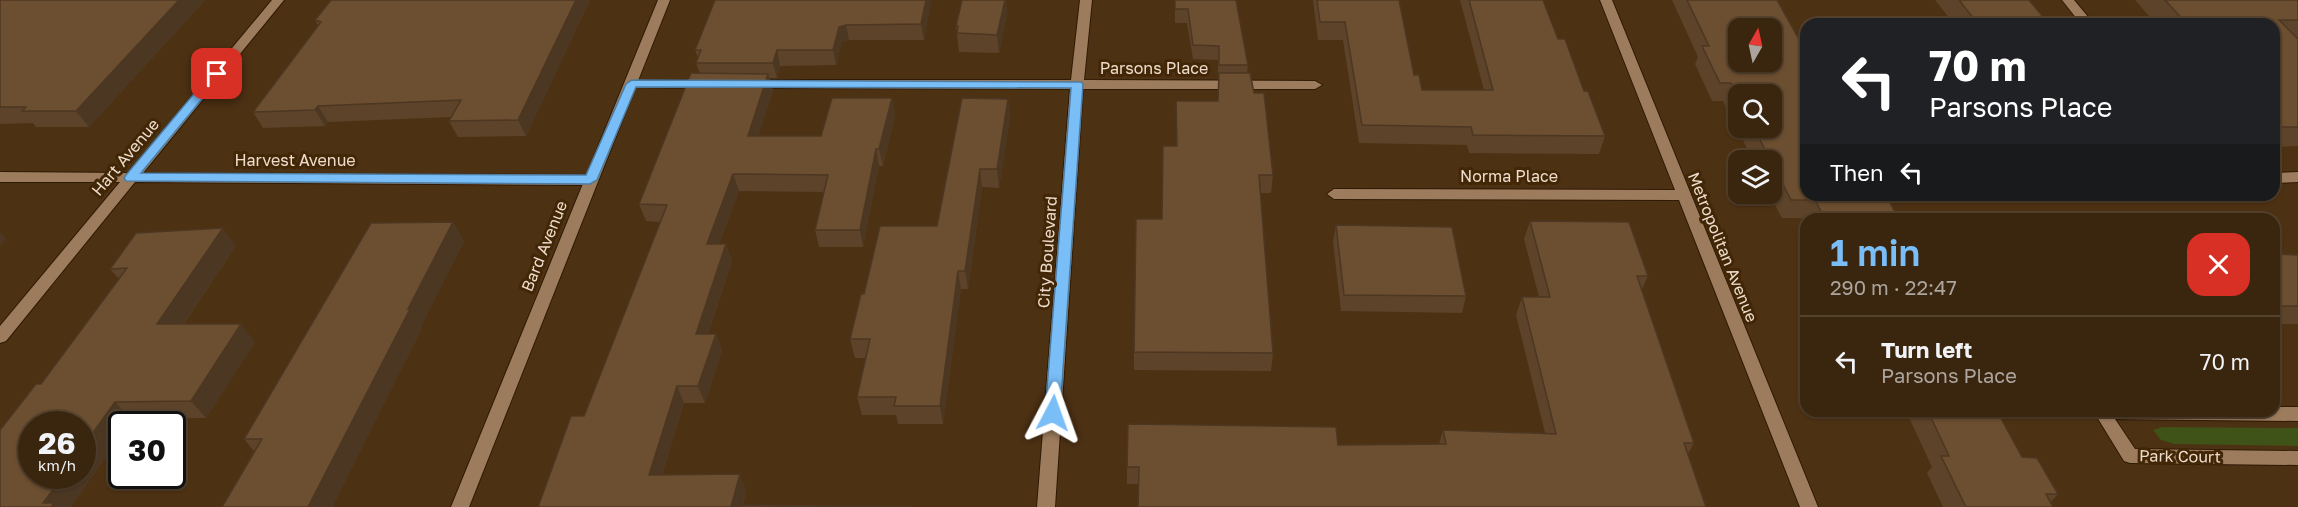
<!DOCTYPE html>
<html lang="en">
<head>
<meta charset="utf-8">
<style>
  :root { --surface:#3a250e; --page:#412d17; --text:#f1f3f6; --muted:#aba59e; --line:#54422e; --accent:#7abef8 }
  body { margin:0; font-family:"Golos Text",sans-serif; background:var(--page); color:var(--text); height:100vh; display:flex; flex-direction:column; font-size:22px; white-space:nowrap }
  * { box-sizing:border-box; margin:0 }
  p { font-size:20px; color:var(--muted) }
  .icon { flex:none; width:33px; height:33px; fill:none; stroke:currentColor; stroke-width:2; stroke-linecap:round; stroke-linejoin:round }
  .map { position:relative; flex:1; overflow:hidden }
  .drawer { position:absolute; left:1800px; top:213px; width:480px; height:204px; display:flex; flex-direction:column; background:var(--surface); border-radius:18px; box-shadow:0 2px 4px #0004,0 0 0 2px var(--line) }
  .drawer>* { flex:none }
  .hud { position:absolute; left:1800px; top:18px; width:480px; height:183px; border-radius:18px; box-shadow:0 2px 4px #0004,0 0 0 2px var(--line); background:#202124; color:#fff; overflow:hidden }
  .needle { width:39px; rotate:9deg }
  .fabs { position:absolute; left:1728px; top:18px; display:grid; gap:12px }
  .fabs a { display:grid; place-items:center; width:54px; height:54px; border-radius:12px; background:var(--surface); box-shadow:0 2px 4px #0004,0 0 0 2px var(--line); font-size:30px }
  .speed { position:absolute; left:18px; top:411px; display:flex; gap:12px; font-size:30px; font-weight:700; text-align:center }
  .speed>* { display:grid; place-content:center; width:78px; height:78px; border-radius:50%; background:var(--surface); box-shadow:0 2px 4px #0004,0 0 0 2px var(--line); line-height:1 }
  .speed small { font-size:15px; font-weight:400 }
  .speed .limit { border:3px solid #111; border-radius:9px; background:#fff; color:#111 }
  .pin { position:absolute; display:grid; place-items:center; width:51px; height:51px; color:#fff; margin:-26px; border-radius:12px; box-shadow:0 3px 9px #0006 }
  .me { position:absolute; width:66px; margin:-33px; rotate:4deg; stroke-linejoin:round; filter:drop-shadow(0 0 4px #0008) }
  .turn { display:flex; align-items:center; gap:21px; height:126px; padding:0 30px; font-size:27px }
  .turn .icon { width:78px; height:78px; stroke-width:2.5 }
  .turn b { display:block; font-size:42px; line-height:51px }
  .then { display:flex; align-items:center; height:57px; padding:0 30px; background:#0003; gap:12px; font-size:22px }
  .round { display:grid; place-items:center; flex:none; width:63px; height:63px; border-radius:18px; background:var(--page) }
  .headline { display:flex; align-items:center; justify-content:space-between; height:102px; padding:0 30px }
  h1 { font-size:36px; font-weight:600; line-height:45px; color:var(--accent) }
  ul { padding:0; list-style:none }
  li { display:flex; align-items:center; gap:18px; height:90px; padding:0 30px; border-top:2px solid var(--line) }
  li div { flex:1 }
  li b { display:block; font-size:22px }
  li em { font-style:normal }
  .map>svg:first-child { display:block }
</style>
</head>
<body>
<div class="map">
<svg width="2298" height="507" viewBox="0 0 2298 507">
  <rect width="100%" height="100%" fill="#4d3113"/>
  <path fill="#3f5218" d="M2162,427L2298,428V446L2174,444L2161,440L2153,430Z"/>
  <g fill="none" stroke-linecap="round" stroke-linejoin="round">
    <g stroke="#2f1a04" stroke-width="2">
      <path id="minor" d="M272,0H284L143,173L590,175L597,180L590,185L135,182L6,341L0,343V326L120,182H0V172L128,173Z
        M1080,0H1092L1084,80L1315,81L1322,85L1315,89H1083L1055,507H1037L1070,89L751,88L744,84L751,80H1071Z
        M1600,0H1612L1818,507H1800L1679,200L1334,199L1327,194L1334,189L1675,190Z
        M2062,0H2074L2094,24H2081Z
        M632,80H706L713,84L706,88L627,87L625,84Z
        M2298,172V182L2274,183V173Z
        M2274,407H2298V421L2115,419L2135,449L2298,451V465L2130,463L2124,461L2094,412L2274,411Z"/>
    </g>
    <g stroke="#2f1a04" stroke-width="2">
      <path id="tertiary" d="M658,0H670L469,507H451Z"/>
    </g>
    <use href="#minor" fill="#9d7c5d" fill-rule="evenodd"/>
    <use href="#tertiary" fill="#9d7c5d" fill-rule="evenodd"/>
  </g>
  <path fill="#5d4329" fill-rule="evenodd" d="M0,0H205L89,127H36L33,123L0,124Z
    M331,0H590L526,136L458,137L449,121L452,117L328,122L325,126L263,128L253,112L318,25L315,20Z
    M715,0H931L924,40H849L842,42L836,65L780,66L777,78H769L773,91L758,136H821L892,98L895,115L883,166H879L863,247H819L815,230L824,192L739,191L719,244H726L732,261L708,334H716L722,351L705,403H684L662,475L746,490L743,505L538,507L584,416L661,222L646,221L639,204L700,74L696,63L698,58L695,50Z
    M962,0H1006L1007,13L999,53L959,52L956,26Z
    M1175,0H1236L1248,65L1247,73L1254,93L1273,175L1271,193H1260L1273,353L1271,371L1134,370V352L1176,146V101H1218V60L1193,59L1187,23H1175Z
    M1313,0H1399L1414,75L1422,90H1484L1460,0H1543L1558,39L1584,91L1605,136L1599,154L1469,153L1467,145L1359,143L1343,40H1318Z
    M1672,0H1777L1897,216L1916,219L1782,218L1769,194H1772V160H1753L1723,101H1712L1695,64L1698,57ZM1738,94L1772,128H1738Z
    M1935,0H2029L2049,24H1954Z
    M2135,0H2298V146L2274,147V24H2156Z
    M1008,99L1010,117L999,188L982,187L968,289H961L943,424H898L896,415H862L857,397L866,358H855L850,339L864,294L937,226Z
    M1530,221L1648,276L1642,289L1694,443L1688,454L1139,484H1127V467L1338,445L1439,444L1443,430L1545,433L1516,315L1522,297H1539L1524,239Z
    M453,222L464,241L421,326L422,328L332,507H222L254,451L244,439Z
    M1336,225L1466,296L1462,313L1341,311L1333,242Z
    M236,246L184,324L255,342L206,418L131,419L127,424H122V433L71,507L41,384L119,279L110,269Z
    M2274,254L2298,255V324H2274Z
    M1906,411H1997L2022,457L2058,494L2051,502L2053,507H1943L1927,473L1932,467Z"/>
  <path fill="#4c3722" d="M179,0H205L89,127L76,111Z
    M576,0H590L526,136L518,120Z
    M926,0H931V2L924,40L921,24Z
    M1005,0H1006L1007,13L999,53L997,35Z
    M846,25L849,40L842,42L836,65L833,50L839,27Z
    M777,50L780,66L777,78L773,63Z
    M768,74L773,91L753,153L748,136Z
    M892,98L895,115L883,166L879,149Z
    M1008,99L1010,117L999,188L997,169Z
    M318,106L328,122L325,126L315,110Z
    M876,149L879,166L863,247L860,230Z
    M980,169L982,187L968,289L965,271Z
    M733,174L739,191L713,261L707,244Z
    M453,222L464,241L421,326L422,328L332,507H308Z
    M223,228L236,246L172,341L157,324Z
    M0,232L6,239L0,245Z
    M726,244L732,261L702,351L696,334Z
    M958,271L961,289L943,424L940,406Z
    M241,324L255,342L206,418L191,401Z
    M716,334L722,351L705,403L698,386Z
    M677,386L684,403L657,491L649,475Z
    M115,402L131,419L127,424H122V433L71,507H47L43,503L63,476H82V448Z
    M740,474L746,490L742,507H731Z"/>
  <path fill="#6c4e30" stroke="#4c3722" stroke-width="1.5" fill-rule="evenodd" d="M0,0H179L76,111H22L26,107H0Z
    M331,0H576L518,120L449,121L461,100L318,106L315,110L253,112L321,22L315,20Z
    M715,0H926L921,24L846,25L839,27L833,50H777L773,63H696L701,50H695Z
    M962,0H1005L997,35L957,33L958,26H956Z
    M1175,0H1236L1248,65H1219V46L1193,45L1188,9H1175Z
    M1317,0H1399L1414,75H1419L1422,90H1493L1469,0H1543L1558,39H1565L1584,91H1588L1605,136L1473,135L1471,127L1362,125L1345,22H1320Z
    M1687,0H1777L1806,52V195H1886L1897,216H1914L1916,219H1825L1815,200H1791L1754,128H1772V94H1738V98L1731,83H1720L1702,46H1709ZM1738,28H1772V62H1738Z
    M1959,0H2029L2049,24H1978Z
    M2165,0H2298V20H2279L2298,39V127H2281L2274,120V24H2187Z
    M691,73L768,74L748,136H821L832,98H892L879,149H876L860,230H815L828,175L733,174L707,244H726L696,334H716L698,386H677L649,475L740,474L731,507H538L571,416H584L667,205L639,204Z
    M1219,73H1250L1254,93H1264L1273,175H1259L1273,353L1134,352L1136,219H1162L1163,146H1177L1176,101H1218Z
    M962,98L1008,99L997,169H980L965,271H958L940,406H894L896,397H857L870,339H850L861,294H864L880,226H937Z
    M1530,221L1629,222L1648,276H1637L1694,443H1684L1706,507H1138L1139,467H1127L1128,424L1336,427L1338,445L1446,444L1443,430L1556,434L1522,297H1550Z
    M453,222L408,309H410L308,507H222L262,439H244L371,223Z
    M1336,225L1452,227L1466,296L1344,295Z
    M223,228L157,324H241L191,401L115,402L82,448V424H32V476H63L43,503H54L51,507H0V430L36,384H41L127,268L110,269L136,233Z
    M2274,254L2298,255V306H2274Z
    M1928,411H1997L2022,457L2037,458L2058,494H2046L2053,507H1966L1941,456H1949Z
    M741,505L912,507H740Z"/>
  <path fill="#7abef8" stroke="#4f7ca1" stroke-width="1.5" d="M217,70L223,74L221,76L141,173L586,175L626,84L632,80L1081,82L1083,84L1060,413L1058,417L1053,419L1047,417L1045,413L1071,88L636,87L597,180L590,184L126,181L124,178L126,175L213,71Z"/>
  <g text-anchor="middle" stroke-width="6" stroke-linejoin="round" paint-order="stroke">
    <g font-size="16" fill="#eedccc" stroke="#422707">
      <text x="1154" y="74">Parsons Place</text>
      <text transform="translate(125 157) rotate(-50)" y="6">Hart Avenue</text>
      <text x="295" y="166">Harvest Avenue</text>
      <text x="1509" y="182">Norma Place</text>
      <text transform="translate(544 246) rotate(-68)" y="6">Bard Avenue</text>
      <text transform="translate(1723 247) rotate(68)" y="6">Metropolitan Avenue</text>
      <text transform="translate(1047 252) rotate(-86)" y="6">City Boulevard</text>
      <text transform="translate(2180 456) rotate(1)" y="6">Park Court</text>
    </g>
  </g>
</svg>
<div class="fabs">
<a><svg class="needle" viewBox="-14 -14 28 28"><path d="M0-13l5 13h-10z" fill="#e53935"/><path d="M0 13l5-13h-10z" fill="#aba59e"/></svg></a>
<a><svg class="icon" aria-label="search" viewBox="0 0 24 24"><circle cx="10" cy="10" r="6"/><path d="M15 15l6 6"/></svg></a>
<a><svg class="icon" aria-label="layers" viewBox="0 0 24 24"><path d="M12 4l9 5-9 5-9-5zM3 14l9 5 9-5"/></svg></a>
</div>
<div class="speed"><div>26<small>km/h</small></div><div class="limit">30</div></div>
<div class="pin" style="left:217px;top:74px;background:#d93025"><svg class="icon" aria-label="arrive" viewBox="0 0 24 24"><path d="M6 21V4h12l-3 4 3 4H6"/></svg></div>
<svg class="me" style="left:1053px;top:413px" viewBox="-20 -20 40 40"><path d="M0-17L14 15 0 8-14 15z" fill="#7abef8" stroke="#fff" stroke-width="4"/></svg>
<div class="hud">
<div class="turn"><svg class="icon" aria-label="left" viewBox="0 0 24 24"><path d="M17 20v-9H6M10 6l-5 5 5 5"/></svg><div><b>70 m</b>Parsons Place</div></div>
<div class="then">Then<svg class="icon" aria-label="left" viewBox="0 0 24 24"><path d="M17 20v-9H6M10 6l-5 5 5 5"/></svg></div>
</div>
<section class="drawer">
<div class="headline"><div><h1>1 min</h1><p>290 m · 22:47</p></div><a class="round" style="background:#d93025;color:#fff"><svg class="icon" aria-label="close" viewBox="0 0 24 24"><path d="M6 6l12 12M18 6L6 18"/></svg></a></div>
<ul>
<li><svg class="icon" aria-label="left" viewBox="0 0 24 24"><path d="M17 20v-9H6M10 6l-5 5 5 5"/></svg><div><b>Turn left</b><p>Parsons Place</p></div><em>70 m</em></li>
</ul>
</section>
</div>
</body>
</html>
